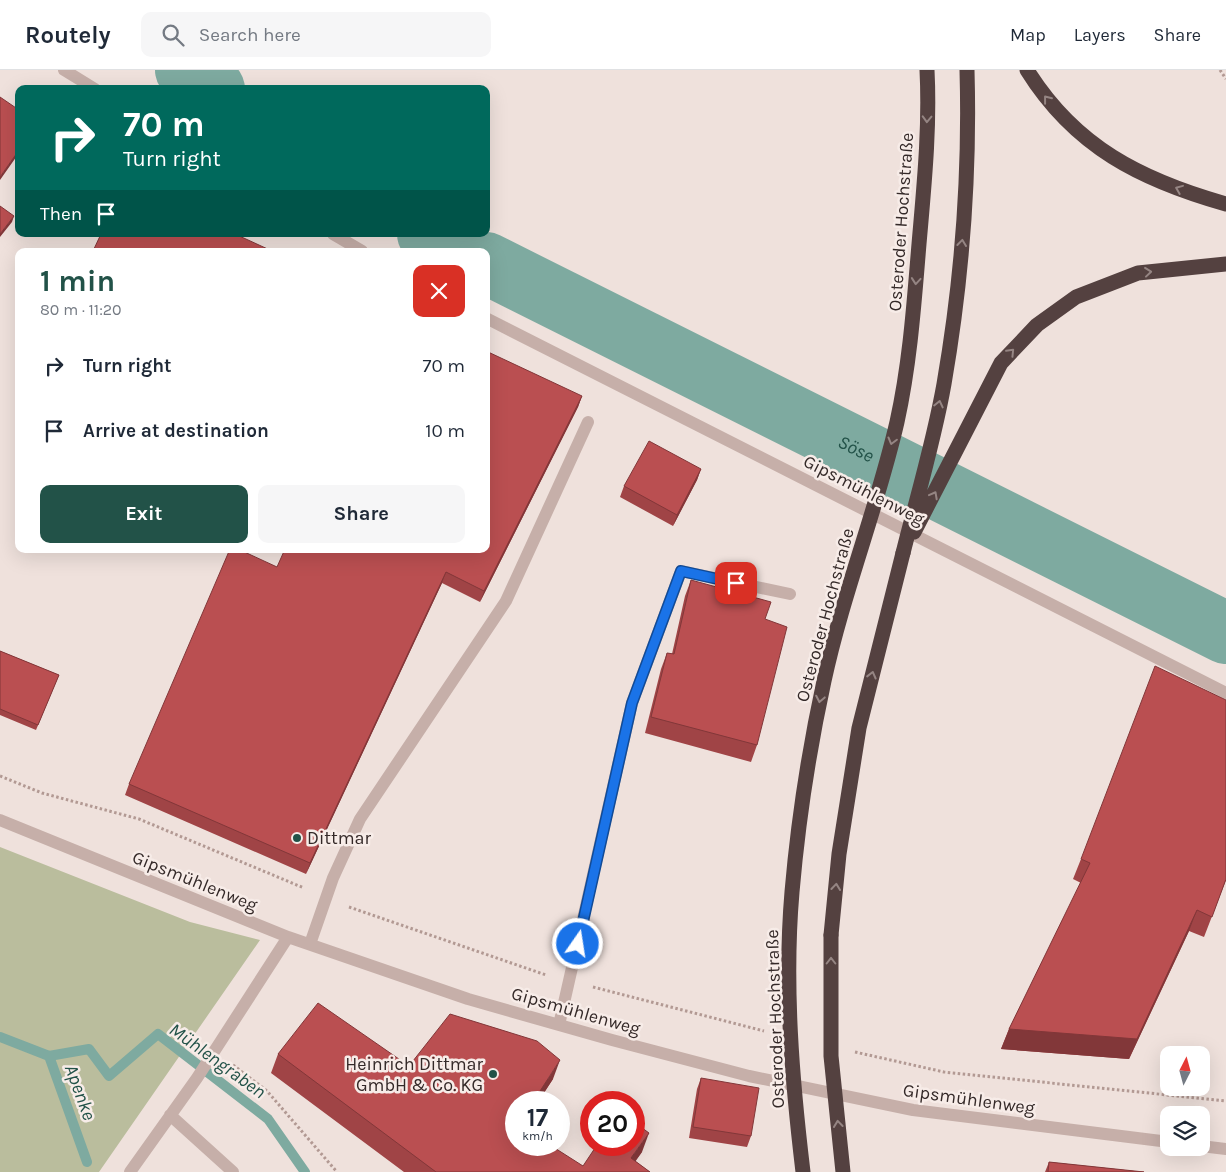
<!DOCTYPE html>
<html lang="en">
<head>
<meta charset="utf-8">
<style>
  :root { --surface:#fff; --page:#f6f6f7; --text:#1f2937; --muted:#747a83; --line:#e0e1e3; --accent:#225248 }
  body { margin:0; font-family:Karla,sans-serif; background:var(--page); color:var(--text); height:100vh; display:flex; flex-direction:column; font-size:19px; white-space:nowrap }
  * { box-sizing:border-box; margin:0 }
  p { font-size:16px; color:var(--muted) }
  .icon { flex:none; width:28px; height:28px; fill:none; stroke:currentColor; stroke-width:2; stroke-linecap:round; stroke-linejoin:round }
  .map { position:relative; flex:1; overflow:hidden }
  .sheet { position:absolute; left:15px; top:178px; width:475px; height:305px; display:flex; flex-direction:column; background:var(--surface); border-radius:10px; box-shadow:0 5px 20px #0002 }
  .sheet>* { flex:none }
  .top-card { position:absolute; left:15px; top:15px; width:475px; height:152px; border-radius:10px; box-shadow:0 5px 20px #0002; background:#00695c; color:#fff; overflow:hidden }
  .needle { width:32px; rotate:6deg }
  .controls { position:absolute; left:1160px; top:976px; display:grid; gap:10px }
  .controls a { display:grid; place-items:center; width:50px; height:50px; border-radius:10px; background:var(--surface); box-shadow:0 5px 20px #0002; font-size:25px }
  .speed { position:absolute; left:505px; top:1021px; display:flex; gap:10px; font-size:25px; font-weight:700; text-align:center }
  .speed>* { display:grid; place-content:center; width:65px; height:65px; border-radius:50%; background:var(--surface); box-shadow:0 5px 20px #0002; line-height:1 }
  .speed small { font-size:12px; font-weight:400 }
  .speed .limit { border:8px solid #d22; background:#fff; color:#111 }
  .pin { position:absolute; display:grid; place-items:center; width:42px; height:42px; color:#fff; margin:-21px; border-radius:10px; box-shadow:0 2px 8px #0006 }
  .me { position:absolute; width:55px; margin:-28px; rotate:13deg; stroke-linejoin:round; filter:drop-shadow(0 0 4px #0008) }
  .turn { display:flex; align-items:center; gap:18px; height:105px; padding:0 25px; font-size:22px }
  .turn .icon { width:65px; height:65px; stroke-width:2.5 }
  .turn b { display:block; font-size:35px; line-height:42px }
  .then { display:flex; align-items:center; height:48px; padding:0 25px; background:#0003; gap:10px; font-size:19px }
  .round { display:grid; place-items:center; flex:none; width:52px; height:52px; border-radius:10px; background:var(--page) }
  .summary { display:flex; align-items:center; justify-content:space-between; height:85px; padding:0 25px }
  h1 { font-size:30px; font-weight:700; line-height:38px; color:var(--accent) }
  .action { display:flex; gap:10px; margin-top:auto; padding:10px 25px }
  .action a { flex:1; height:58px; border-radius:10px; background:var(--accent); color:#fff; font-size:20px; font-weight:700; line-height:58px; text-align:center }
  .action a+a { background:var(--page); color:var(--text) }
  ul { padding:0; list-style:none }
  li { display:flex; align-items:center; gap:15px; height:65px; padding:0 25px }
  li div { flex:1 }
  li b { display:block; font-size:19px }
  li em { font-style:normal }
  header { display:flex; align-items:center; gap:30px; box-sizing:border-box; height:70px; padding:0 25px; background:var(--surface); border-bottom:1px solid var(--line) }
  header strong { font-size:24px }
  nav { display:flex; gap:28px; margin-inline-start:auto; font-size:18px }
  .search { width:350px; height:45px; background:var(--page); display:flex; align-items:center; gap:12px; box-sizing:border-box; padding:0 18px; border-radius:10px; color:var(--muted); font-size:19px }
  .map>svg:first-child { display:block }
</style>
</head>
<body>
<header>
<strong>Routely</strong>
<div class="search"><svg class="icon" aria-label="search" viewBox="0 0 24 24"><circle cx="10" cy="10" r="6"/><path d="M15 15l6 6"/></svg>Search here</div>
<nav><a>Map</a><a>Layers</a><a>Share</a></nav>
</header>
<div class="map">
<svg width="1226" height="1102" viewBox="0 0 1226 1102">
  <rect width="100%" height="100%" fill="#efe1dc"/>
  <path fill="#babd9d" d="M0,777L190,852L260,870L99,1102H0Z"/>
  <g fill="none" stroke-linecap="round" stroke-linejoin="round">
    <path stroke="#7eaaa0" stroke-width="10" d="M0,967L49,986L87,1092
      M49,986L89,979L109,1006L158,964L268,1049L305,1102"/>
    <g stroke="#7eaaa0" stroke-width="62">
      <path d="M186,0L214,19"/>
      <path d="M428,164L463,181"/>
      <path id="s1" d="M486,193L1226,563"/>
    </g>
    <path stroke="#b29993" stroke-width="3" stroke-dasharray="2.5 2.5" stroke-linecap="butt" d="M1220,0L1226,9
      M0,706L42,723L139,749L304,818
      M349,837L546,905
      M593,917L764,961
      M855,982L944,1002L1226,1031
      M233,995L267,1021L337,1102"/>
    <path stroke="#c6afa9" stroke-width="12" d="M64,0L95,19
      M333,164L362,181
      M486,248L1226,623
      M0,750L288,867L468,929L612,970L749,1006L913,1040L1169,1072
      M310,874L333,808L360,749L506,531L588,352
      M559,955L632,633L681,501L790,524
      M170,1045L233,1102
      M1201,1076L1226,1079
      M130,1102L197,1008L288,867"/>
    <path stroke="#544140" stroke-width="15" d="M1027,0C1075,77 1141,110 1226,134
      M831,865L839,784L859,658L903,483"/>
    <path stroke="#544140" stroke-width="15" d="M914,462L1001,293L1037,255L1076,227L1138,203L1226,194
      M903,483C917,427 934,371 944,314C962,210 970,105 967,0
      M831,865V986L843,1102
      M803,1102C792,1010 784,915 792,822C798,752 809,680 824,611C843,523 877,439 897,352C910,293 914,234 919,174C924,116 930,58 927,0"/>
  </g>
  <path fill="#a04446" d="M582,326L578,337L480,532L442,513L306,804L125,725L129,714L277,497Z
    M701,399L697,410L673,456L620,427L624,416Z
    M691,510L765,549L757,675L751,692L645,663L661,599L667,583L672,584L685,526Z
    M0,581L59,605L36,660L0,645Z
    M1081,789L1226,810L1204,867L1189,861L1129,989L1001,979L1009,959L1081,813L1073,809Z
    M278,984L409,996L553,1009L538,1032H516V1075L583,1096L642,1082L635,1091L650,1102H404L271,1003Z
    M701,1008L751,1066L747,1077L689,1068L697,1019Z
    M1049,1092L1144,1102H1045Z"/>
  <path fill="#823739" d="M19,80V83L0,110V107Z
    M14,146L12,152L0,167V164Z
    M582,326L578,337L480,532L484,521Z
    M701,399L697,410L673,456L677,445Z
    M446,502L442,513L306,804L310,793Z
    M1197,840L1189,861L1129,989L1001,979L1009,959Z
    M560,990L553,1009L538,1032H533Z
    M649,1063L642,1082L628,1102L631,1088Z"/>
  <path fill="#ba4f51" stroke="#823739" d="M0,27L19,40V80L0,107Z
    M0,136L14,146L0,164Z
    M101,164H235L272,181H93Z
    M486,281L582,326L484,521L446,502L310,793L129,714L230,479H238L277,497L285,479H486Z
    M649,371L701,399L677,445L624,416Z
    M691,510L771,532L765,549L787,557L757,675L651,647L667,583L674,584Z
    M0,581L59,605L38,655L0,639Z
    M1155,596L1226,630V809L1212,847L1197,840L1137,969L1009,959L1090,793L1081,789Z
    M318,933L409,996L450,944L537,971L560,990L533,1032H516V1075H550L583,1096L597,1075H634V1052L649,1063L631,1088L650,1102H436L278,984Z
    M701,1008L759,1018L751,1066L693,1057Z
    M1049,1092L1144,1102H1048Z"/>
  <defs><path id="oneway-chevron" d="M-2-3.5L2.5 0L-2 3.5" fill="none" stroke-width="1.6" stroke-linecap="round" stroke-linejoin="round" transform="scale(1.25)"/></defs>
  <g stroke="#958583">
    <use href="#oneway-chevron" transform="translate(1047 29) rotate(-128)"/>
    <use href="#oneway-chevron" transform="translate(927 49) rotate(92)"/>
    <use href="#oneway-chevron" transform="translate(1179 119) rotate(-158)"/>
    <use href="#oneway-chevron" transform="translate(962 173) rotate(-83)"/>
    <use href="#oneway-chevron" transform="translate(1148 202) rotate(-6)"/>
    <use href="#oneway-chevron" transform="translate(916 211) rotate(95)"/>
    <use href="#oneway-chevron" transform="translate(1011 282) rotate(-46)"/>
    <use href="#oneway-chevron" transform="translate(939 334) rotate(-77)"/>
    <use href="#oneway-chevron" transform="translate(892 371) rotate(105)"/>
    <use href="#oneway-chevron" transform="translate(934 425) rotate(-62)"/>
    <use href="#oneway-chevron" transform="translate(872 605) rotate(-76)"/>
    <use href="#oneway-chevron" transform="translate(820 629) rotate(101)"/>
    <use href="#oneway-chevron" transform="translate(836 817) rotate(-84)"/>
    <use href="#oneway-chevron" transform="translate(831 891) rotate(-90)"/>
    <use href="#oneway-chevron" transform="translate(838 1054) rotate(-96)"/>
  </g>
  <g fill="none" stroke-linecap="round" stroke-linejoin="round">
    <g stroke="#114b97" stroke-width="12">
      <path id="route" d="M578,874L632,633L681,501L736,513"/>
    </g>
    <use href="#route" stroke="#1a73e8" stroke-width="9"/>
  </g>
  <g fill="#225248" stroke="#f7ece8" stroke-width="2">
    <circle cx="297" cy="768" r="5"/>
    <circle cx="493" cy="1004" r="5"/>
  </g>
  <g text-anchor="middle" stroke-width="5" stroke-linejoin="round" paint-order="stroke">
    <g font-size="18" fill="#342928" stroke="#f7ece8">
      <text transform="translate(901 152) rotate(-86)" y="6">Osteroder Hochstraße</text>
      <text transform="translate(864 420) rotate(27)" y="6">Gipsmühlenweg</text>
      <text transform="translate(825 545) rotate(-75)" y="6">Osteroder Hochstraße</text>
      <text transform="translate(195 811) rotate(22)" y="6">Gipsmühlenweg</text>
      <text transform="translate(576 941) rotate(16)" y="6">Gipsmühlenweg</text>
      <text transform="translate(775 949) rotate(-92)" y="6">Osteroder Hochstraße</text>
      <text transform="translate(969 1029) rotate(8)" y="6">Gipsmühlenweg</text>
    </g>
    <g font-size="18" fill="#342928" stroke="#f7ece8" text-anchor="start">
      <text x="307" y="774">Dittmar</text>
      <text x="483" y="1000" text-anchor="end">Heinrich Dittmar<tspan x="483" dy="21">GmbH &amp; Co. KG</tspan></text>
    </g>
    <g font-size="19" font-style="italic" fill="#225248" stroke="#f7ece8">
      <text dy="7" stroke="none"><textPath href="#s1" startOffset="414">Söse</textPath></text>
      <text transform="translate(218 990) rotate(36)" y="7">Mühlengraben</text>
      <text transform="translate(81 1022) rotate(70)" y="7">Apenke</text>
    </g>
  </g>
</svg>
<div class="controls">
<a><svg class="needle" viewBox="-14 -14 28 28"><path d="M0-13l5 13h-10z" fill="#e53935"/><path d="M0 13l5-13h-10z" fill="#747a83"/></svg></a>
<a><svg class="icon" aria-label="layers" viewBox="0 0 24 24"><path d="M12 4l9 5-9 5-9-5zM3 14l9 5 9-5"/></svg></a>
</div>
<div class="speed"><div>17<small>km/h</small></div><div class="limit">20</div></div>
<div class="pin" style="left:736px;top:513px;background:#d93025"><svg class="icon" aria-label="arrive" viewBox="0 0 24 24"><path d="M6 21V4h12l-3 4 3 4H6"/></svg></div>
<svg class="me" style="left:578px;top:874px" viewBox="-20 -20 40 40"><circle r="17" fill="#1a73e8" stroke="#fff" stroke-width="3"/><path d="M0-11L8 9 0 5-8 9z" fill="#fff"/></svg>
<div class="top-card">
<div class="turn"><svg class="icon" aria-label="right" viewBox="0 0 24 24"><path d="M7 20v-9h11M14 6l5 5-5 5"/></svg><div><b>70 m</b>Turn right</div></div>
<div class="then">Then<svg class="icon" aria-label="arrive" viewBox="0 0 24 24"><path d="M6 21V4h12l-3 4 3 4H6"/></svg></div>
</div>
<section class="sheet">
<div class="summary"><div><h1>1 min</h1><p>80 m · 11:20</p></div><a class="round" style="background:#d93025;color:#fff"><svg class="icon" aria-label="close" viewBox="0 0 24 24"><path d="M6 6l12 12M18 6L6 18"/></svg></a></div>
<ul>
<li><svg class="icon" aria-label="right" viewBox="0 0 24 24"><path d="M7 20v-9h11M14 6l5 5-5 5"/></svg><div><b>Turn right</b></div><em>70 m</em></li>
<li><svg class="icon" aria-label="arrive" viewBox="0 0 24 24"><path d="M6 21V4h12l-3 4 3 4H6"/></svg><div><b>Arrive at destination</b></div><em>10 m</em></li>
</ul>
<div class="action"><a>Exit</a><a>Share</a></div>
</section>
</div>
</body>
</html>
